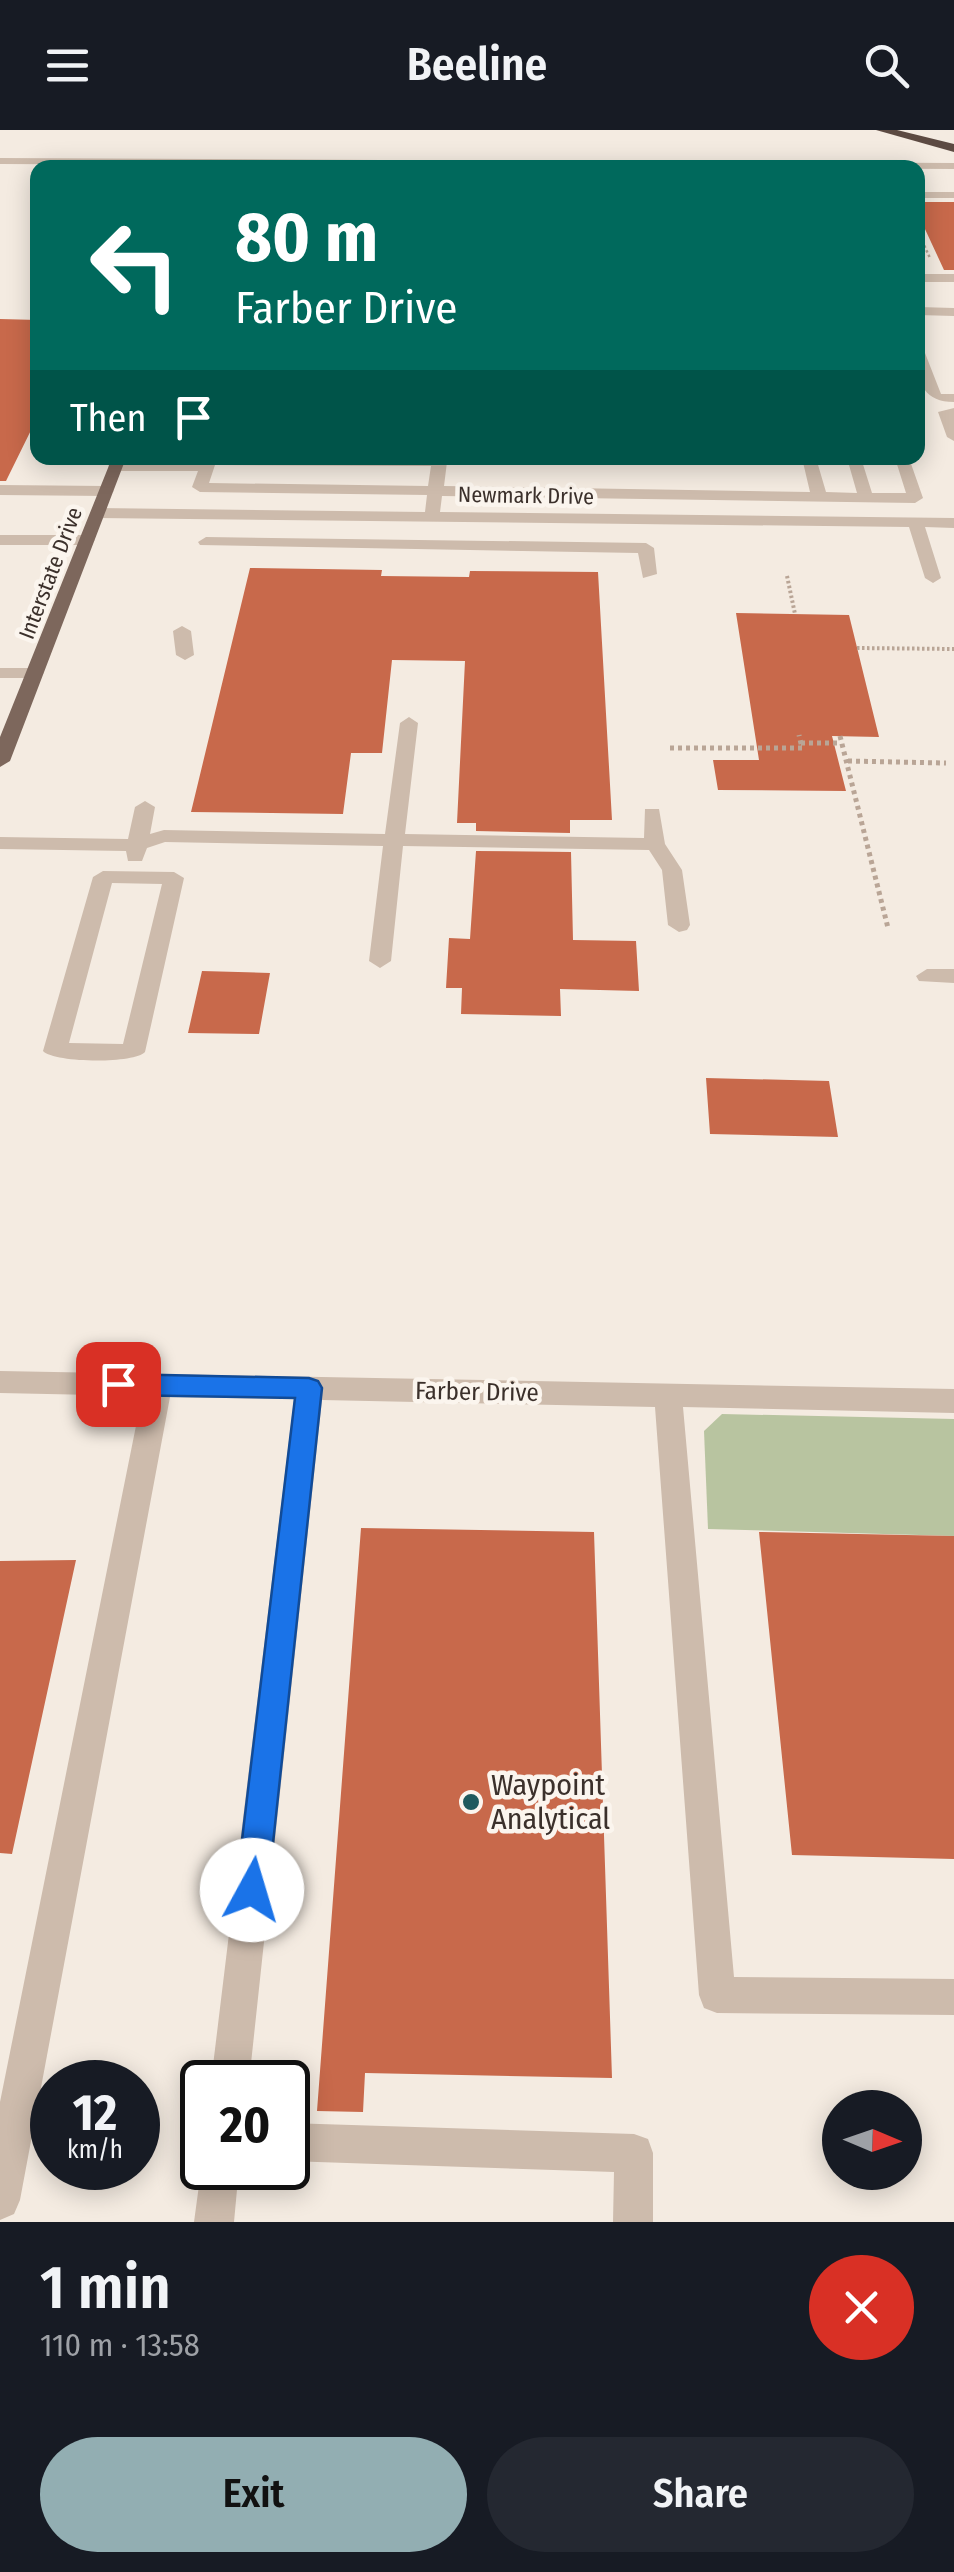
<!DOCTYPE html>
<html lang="en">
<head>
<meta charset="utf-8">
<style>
  :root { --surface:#171b24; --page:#242831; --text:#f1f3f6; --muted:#9ea1a6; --accent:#92aeb2 }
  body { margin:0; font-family:"Fira Sans Condensed",sans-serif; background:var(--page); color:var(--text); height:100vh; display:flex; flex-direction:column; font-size:38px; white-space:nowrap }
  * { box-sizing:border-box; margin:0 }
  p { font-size:32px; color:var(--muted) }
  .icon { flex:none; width:55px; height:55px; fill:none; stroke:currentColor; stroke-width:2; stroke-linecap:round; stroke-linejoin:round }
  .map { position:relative; height:2092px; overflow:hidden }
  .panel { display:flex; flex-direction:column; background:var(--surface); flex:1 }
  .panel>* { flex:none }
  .hud { position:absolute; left:30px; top:30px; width:895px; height:305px; border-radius:20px; box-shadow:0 5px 25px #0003; background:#00695c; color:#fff; overflow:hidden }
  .needle { width:65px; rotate:92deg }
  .buttons { position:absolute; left:822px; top:1960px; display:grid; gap:20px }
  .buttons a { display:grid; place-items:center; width:100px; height:100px; border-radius:50%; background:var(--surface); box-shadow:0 5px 25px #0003; font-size:50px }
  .speed { position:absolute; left:30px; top:1930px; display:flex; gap:20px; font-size:50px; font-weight:700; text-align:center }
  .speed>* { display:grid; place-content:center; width:130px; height:130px; border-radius:50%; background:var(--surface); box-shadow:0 5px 25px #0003; line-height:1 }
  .speed small { font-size:25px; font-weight:400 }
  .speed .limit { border:5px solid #111; border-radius:15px; background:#fff; color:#111 }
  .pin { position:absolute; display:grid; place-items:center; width:85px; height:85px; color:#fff; margin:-42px; border-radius:20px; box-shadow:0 5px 15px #0006 }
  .me { position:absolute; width:110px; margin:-55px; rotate:6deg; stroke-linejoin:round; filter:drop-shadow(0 0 8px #0008) }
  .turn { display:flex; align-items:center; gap:35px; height:210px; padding:0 40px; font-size:45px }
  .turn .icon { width:130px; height:130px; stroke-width:2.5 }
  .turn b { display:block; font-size:70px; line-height:85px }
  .then { display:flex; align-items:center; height:95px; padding:0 40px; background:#0003; gap:20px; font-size:38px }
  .round { display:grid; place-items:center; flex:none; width:105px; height:105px; border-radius:52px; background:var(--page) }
  .overview { display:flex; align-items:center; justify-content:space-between; height:170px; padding:0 40px }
  h1 { font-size:60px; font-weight:600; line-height:75px }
  .button { display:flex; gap:20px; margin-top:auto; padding:20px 40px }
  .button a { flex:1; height:115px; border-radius:60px; background:var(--accent); color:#111; font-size:40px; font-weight:600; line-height:115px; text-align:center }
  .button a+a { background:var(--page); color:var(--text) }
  header { display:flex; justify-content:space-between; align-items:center; height:130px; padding:0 40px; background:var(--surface); font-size:45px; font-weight:600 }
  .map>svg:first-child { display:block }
</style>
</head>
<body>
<header><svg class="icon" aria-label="menu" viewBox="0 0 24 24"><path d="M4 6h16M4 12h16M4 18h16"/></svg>Beeline<svg class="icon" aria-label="search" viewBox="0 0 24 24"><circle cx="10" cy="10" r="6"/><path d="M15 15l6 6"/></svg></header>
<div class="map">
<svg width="954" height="2092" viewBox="0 0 954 2092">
  <rect width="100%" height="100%" fill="#f4ebe1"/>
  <path fill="#b8c4a0" d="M722,1284L954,1289V1406L708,1399L704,1301Z"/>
  <path fill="#c8694b" d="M918,72H954V140H944L918,84Z
    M0,189L38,190V286L6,351H0Z
    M250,438L382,440L381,446L469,447L470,441L598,442L612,690H570V703L476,701V693H457L465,531L392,530L382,623H351L343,684L191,682Z
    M736,483L849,485L879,607L832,606L846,661L718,660L713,630H759Z
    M476,721L571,722L573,810L636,811L639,861L560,859L561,886L461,884L462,858H446L449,808L470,809Z
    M202,841L270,843L259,904L188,903Z
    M706,948L829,951L838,1007L710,1004Z
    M361,1398L594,1402L612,1948L365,1943L363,1982L317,1981Z
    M759,1402L954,1406V1729L792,1725Z
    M76,1430L12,1724L0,1723V1431Z"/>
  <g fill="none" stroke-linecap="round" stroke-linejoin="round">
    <path stroke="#b9a596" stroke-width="2.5" stroke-dasharray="2.5 2.5" stroke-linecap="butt" d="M918,102L930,128"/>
    <path stroke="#b9a596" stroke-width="4" stroke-dasharray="2.5 2.5" stroke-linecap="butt" d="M787,446L795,484
      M857,518L954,519"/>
    <path stroke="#b9a596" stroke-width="5" stroke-dasharray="4 4" stroke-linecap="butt" d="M840,606L888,798
      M801,613H841
      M670,618H802L799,605
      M848,631L946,633"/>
    <path fill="#cdbbac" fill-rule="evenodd" d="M0,28L954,33V39L0,34Z
      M918,62H954V68H918Z
      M918,144H954V152H918Z
      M918,177L954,178V186L918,185Z
      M918,219L925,223L941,264H954V272C921,272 916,249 918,219Z
      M954,278V311L947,307L938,282Z
      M203,328H439L447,332L444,356L810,362L802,328H816L826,362L857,363L847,328H861L872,363H906L895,328H909L923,368L915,373L442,366L440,382L954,388V398L925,397L941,448L933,453L925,448L909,397L98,388L90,383L98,378L425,382L427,365L200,362L192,357L198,341H116L108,336L116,331L201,332ZM215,335L431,336L428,356L209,353Z
      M0,355L106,356L114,361L106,366L0,365Z
      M0,405H87L95,410L87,415H0Z
      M206,407L646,413L654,418L657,444L643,448L638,423L200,415L198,412Z
      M182,496L191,501L194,525L185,530L176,525L173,501Z
      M0,538H35L44,543L35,548H0Z
      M409,587L418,593L405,704L644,708L645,679H659L665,714L682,740L690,795L687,800L679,802L668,795L662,740L649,720L403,716L391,831L380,838L369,831L383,716L165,712L147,718L142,731H128L126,721L0,719V707L128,709L135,677L145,671L155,677L150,704L164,700L385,704L400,593Z
      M103,741L174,742L184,748L145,922C134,934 54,933 43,921L93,747ZM112,753L162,754L123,914L69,913Z
      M927,839H954V853L919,851L916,846Z
      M0,1241L954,1259V1283L683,1277L734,1847L954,1849V1885L717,1883L704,1878L699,1865L655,1277L322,1270L249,1952H211L294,1269L170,1267L20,2070L14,2084L0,2090V1972L142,1266L0,1263Z
      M288,1993L634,2004L648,2009L653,2023V2092H613L614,2042L288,2031Z
      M202,2033V2038H239L234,2092H194Z"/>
    <path fill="#7d675c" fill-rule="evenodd" d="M224,30H232L233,38H222Z
      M112,328H126L10,631L0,637V607Z"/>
    <path fill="#5c4a42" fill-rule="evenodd" d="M876,0H897L954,14V22Z"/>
  </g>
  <path fill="#1a73e8" stroke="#114b97" stroke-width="2.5" d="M118,1244L309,1248L318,1251L322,1258L268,1760L263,1771L252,1775L241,1771L236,1760L295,1268L118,1265L110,1262L106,1254L110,1247Z"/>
  <circle fill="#1f5a5e" stroke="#fbf5ee" stroke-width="4" cx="471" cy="1672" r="10"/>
  <g text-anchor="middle" stroke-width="9" stroke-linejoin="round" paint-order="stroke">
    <g font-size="22" fill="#3b302b" stroke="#fbf5ee">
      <text transform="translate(526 365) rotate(1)" y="8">Newmark Drive</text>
      <text transform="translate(50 443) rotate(-69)" y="8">Interstate Drive</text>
    </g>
    <g font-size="25" fill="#3b302b" stroke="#fbf5ee">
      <text transform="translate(477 1261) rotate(1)" y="9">Farber Drive</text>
    </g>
    <g font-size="30" fill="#3b302b" stroke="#fbf5ee" text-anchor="start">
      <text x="491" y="1665">Waypoint<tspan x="491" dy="34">Analytical</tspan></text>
    </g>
  </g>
</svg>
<div class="buttons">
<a><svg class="needle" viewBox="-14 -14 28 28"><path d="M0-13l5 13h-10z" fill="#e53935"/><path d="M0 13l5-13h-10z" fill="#9ea1a6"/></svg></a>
</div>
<div class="speed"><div>12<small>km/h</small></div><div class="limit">20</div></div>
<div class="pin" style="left:118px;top:1254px;background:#d93025"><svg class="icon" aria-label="arrive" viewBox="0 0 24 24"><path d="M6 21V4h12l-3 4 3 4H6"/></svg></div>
<svg class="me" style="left:252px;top:1760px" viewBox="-20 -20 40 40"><circle r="19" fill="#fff"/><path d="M0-13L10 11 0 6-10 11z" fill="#1a73e8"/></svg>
<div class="hud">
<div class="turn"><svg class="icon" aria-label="left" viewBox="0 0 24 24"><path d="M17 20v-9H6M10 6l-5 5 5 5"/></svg><div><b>80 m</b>Farber Drive</div></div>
<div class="then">Then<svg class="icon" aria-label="arrive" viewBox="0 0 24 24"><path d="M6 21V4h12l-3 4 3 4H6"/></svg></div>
</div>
</div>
<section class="panel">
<div class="overview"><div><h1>1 min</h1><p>110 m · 13:58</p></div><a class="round" style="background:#d93025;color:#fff"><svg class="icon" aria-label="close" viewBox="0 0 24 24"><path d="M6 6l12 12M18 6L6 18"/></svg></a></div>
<div class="button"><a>Exit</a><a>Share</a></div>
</section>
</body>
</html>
